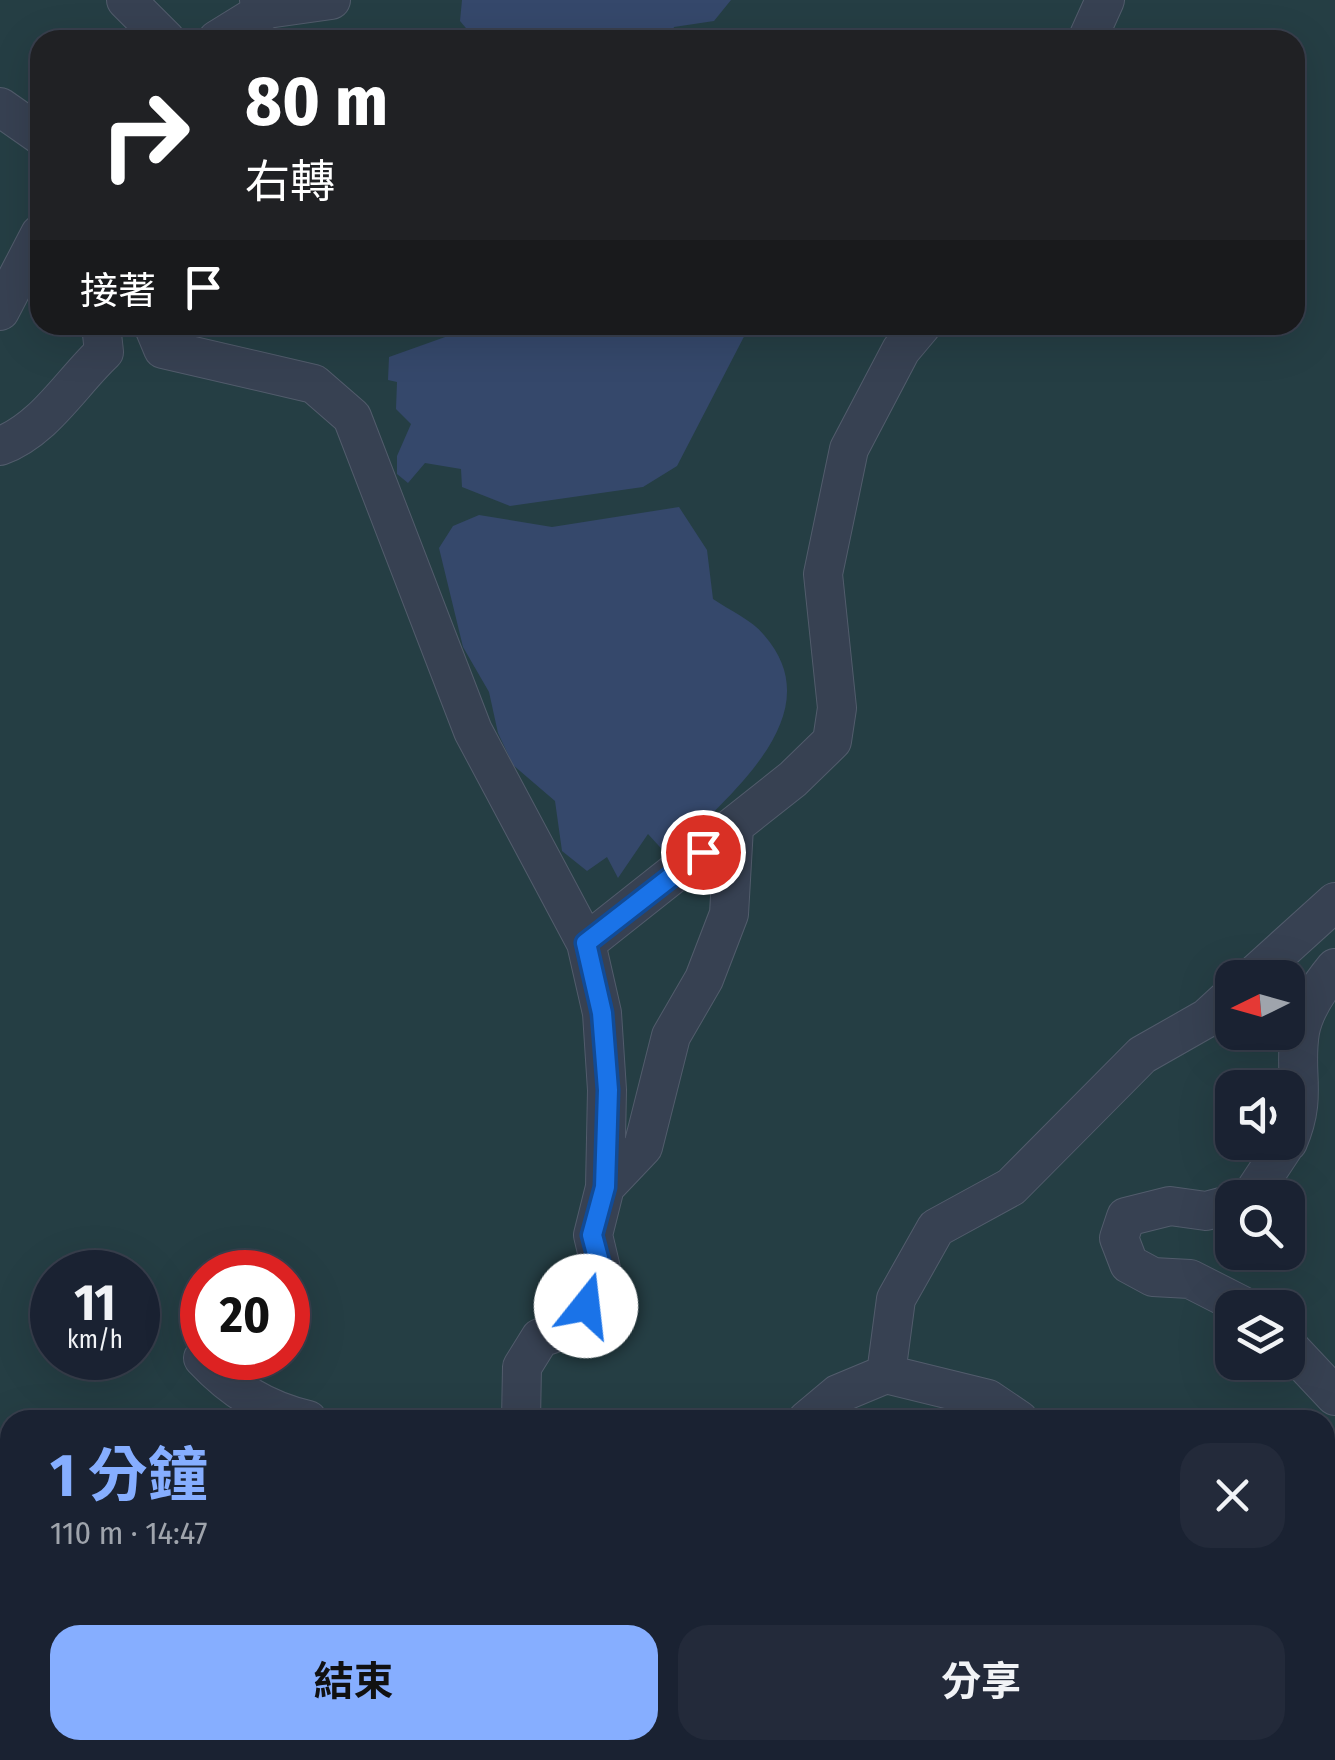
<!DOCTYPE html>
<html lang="zh-TW">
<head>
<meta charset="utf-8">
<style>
  :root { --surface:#1a2232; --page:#232a3a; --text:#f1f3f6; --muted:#9fa4ac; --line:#383f4d; --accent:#86aeff }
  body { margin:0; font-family:"Fira Sans Condensed","Noto Sans TC",sans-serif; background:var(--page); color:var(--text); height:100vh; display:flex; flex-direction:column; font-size:38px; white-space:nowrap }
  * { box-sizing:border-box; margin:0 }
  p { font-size:32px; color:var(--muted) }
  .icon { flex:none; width:55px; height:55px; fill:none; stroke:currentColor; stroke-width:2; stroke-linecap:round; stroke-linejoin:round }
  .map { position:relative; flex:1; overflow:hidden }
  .sheet { position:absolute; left:0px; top:1410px; width:1335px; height:350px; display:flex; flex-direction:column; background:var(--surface); border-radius:30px 30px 0 0; box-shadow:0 10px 40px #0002,0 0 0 2px var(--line) }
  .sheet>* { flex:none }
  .guide { position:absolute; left:30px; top:30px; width:1275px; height:305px; border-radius:30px; box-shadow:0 10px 40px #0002,0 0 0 2px var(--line); background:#202124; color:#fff; overflow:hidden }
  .needle { width:65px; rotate:265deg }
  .tools { position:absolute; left:1215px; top:960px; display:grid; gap:20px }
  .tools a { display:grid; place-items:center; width:90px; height:90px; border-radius:20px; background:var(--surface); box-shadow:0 10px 40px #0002,0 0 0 2px var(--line); font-size:50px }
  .speed { position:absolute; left:30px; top:1250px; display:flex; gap:20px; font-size:50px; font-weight:700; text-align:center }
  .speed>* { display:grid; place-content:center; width:130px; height:130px; border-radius:50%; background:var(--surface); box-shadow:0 10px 40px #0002,0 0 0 2px var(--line); line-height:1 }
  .speed small { font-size:25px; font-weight:400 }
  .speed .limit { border:15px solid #d22; background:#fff; color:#111 }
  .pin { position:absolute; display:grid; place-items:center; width:85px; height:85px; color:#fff; margin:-42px; border:5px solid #fff; border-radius:50%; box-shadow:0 2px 10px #0007 }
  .me { position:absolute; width:110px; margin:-55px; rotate:16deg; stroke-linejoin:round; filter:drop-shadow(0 0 8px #0008) }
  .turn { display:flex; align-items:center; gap:35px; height:210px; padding:0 50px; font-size:45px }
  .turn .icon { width:130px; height:130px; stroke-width:2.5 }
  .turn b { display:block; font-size:70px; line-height:85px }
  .then { display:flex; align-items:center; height:95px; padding:0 50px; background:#0003; gap:20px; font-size:38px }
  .round { display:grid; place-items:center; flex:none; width:105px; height:105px; border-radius:30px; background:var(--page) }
  .summary { display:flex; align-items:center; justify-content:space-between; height:170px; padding:0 50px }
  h1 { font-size:60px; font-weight:700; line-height:75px; color:var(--accent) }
  .button { display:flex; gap:20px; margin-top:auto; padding:20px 50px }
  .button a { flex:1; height:115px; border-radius:30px; background:var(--accent); color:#111; font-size:40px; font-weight:700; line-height:115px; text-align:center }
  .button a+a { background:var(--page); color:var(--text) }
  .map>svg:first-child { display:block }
</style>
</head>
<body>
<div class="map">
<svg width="1335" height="1760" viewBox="0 0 1335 1760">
  <rect width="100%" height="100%" fill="#232e43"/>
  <path fill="#253e44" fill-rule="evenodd" d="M0,0H1335V1760H0ZM40,40H1295V325H40ZM1232,978H1288V1032H1232ZM1232,1088H1288V1142H1232ZM1232,1198H1288V1252H1232ZM52,1272H138V1358H52ZM202,1272H288V1358H202ZM1232,1308H1288V1362H1232ZM10,1420H1325V1750H10Z"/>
  <path fill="#35486b" d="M462,0H731L714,21L674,27L669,40H476L460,21Z
    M750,325L677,466L643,487L510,506L462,487L461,469L425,463L408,483L397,474V456L411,424L396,409L397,382L388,380L389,357L476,326Z
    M679,507L707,550L713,599C729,610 752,620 764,635C836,717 721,800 669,857L648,834L618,878L607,857L587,871L562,851L555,801L513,765L498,733L489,692L463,647L439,548L453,526L479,515L552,527Z"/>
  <path fill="#3e4b63" stroke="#1e2839" stroke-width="2.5" d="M429,1750H553L551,1760H427Z
    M689,1750H1050L1073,1760H698L687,1755Z"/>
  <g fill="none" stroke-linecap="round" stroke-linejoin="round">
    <g stroke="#525c6c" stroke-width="40">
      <path id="minor" d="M126,0L166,40
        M267,9L331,0
        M217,40L267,9L259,0
        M1087,40L1105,0
        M0,107L40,135
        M0,311L40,234
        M153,325L163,349L314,384L352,417L473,731L586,943L602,1013L607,1090L605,1187L593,1235L602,1273L585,1306L567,1329L540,1338L522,1367L521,1420
        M0,446C44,430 71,383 104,352L101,325
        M586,943L793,779L832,741L837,708L823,574L849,449L901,350L922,325
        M1251,978L1335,902
        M1288,1142C1308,1096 1293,1074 1300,1032C1304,1010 1321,985 1335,968
        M605,1187L643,1147L671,1036L704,979L729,914L734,827
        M1250,1198L1287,1142
        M1232,1204L1206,1211L1170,1206L1126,1217L1119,1238L1129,1264L1153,1277L1190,1279L1247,1308
        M1288,1346L1335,1396
        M203,1358C233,1390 265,1410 308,1420
        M886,1374L988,1399L1019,1420
        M807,1420L838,1394L886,1374L896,1299L936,1228L1011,1187L1142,1055L1207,1018L1232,995
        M569,1750L576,1760
        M1211,1750L1220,1760
        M1282,1760L1285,1750"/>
    </g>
    <use href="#minor" stroke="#374152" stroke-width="38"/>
  </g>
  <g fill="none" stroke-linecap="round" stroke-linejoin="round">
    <g stroke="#114b97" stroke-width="25">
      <path id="route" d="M586,1306L602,1273L592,1235L605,1187L608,1090L602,1013L586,943L703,852"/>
    </g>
    <use href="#route" stroke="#1a73e8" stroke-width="18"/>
  </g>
</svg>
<div class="tools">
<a><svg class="needle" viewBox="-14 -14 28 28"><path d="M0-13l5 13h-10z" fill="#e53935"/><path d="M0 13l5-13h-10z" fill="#9fa4ac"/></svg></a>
<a><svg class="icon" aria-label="sound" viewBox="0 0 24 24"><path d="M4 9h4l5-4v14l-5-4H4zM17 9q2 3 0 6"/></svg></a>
<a><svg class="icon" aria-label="search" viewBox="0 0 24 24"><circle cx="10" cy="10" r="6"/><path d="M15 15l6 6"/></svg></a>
<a><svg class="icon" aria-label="layers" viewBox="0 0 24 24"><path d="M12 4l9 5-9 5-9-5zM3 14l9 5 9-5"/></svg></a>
</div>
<div class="speed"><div>11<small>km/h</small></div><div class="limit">20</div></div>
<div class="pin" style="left:703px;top:852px;background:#d93025"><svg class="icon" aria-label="arrive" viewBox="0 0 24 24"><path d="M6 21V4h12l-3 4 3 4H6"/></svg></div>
<svg class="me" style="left:586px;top:1306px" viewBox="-20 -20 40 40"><circle r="19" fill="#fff"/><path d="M0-13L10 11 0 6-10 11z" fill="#1a73e8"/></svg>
<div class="guide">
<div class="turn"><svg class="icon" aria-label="right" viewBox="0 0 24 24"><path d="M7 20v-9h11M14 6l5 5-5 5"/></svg><div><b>80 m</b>右轉</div></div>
<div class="then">接著<svg class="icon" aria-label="arrive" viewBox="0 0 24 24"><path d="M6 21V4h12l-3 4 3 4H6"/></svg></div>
</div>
<section class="sheet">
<div class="summary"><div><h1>1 分鐘</h1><p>110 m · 14:47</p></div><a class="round"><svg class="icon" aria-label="close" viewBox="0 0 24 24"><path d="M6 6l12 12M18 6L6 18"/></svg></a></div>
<div class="button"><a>結束</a><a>分享</a></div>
</section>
</div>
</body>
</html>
